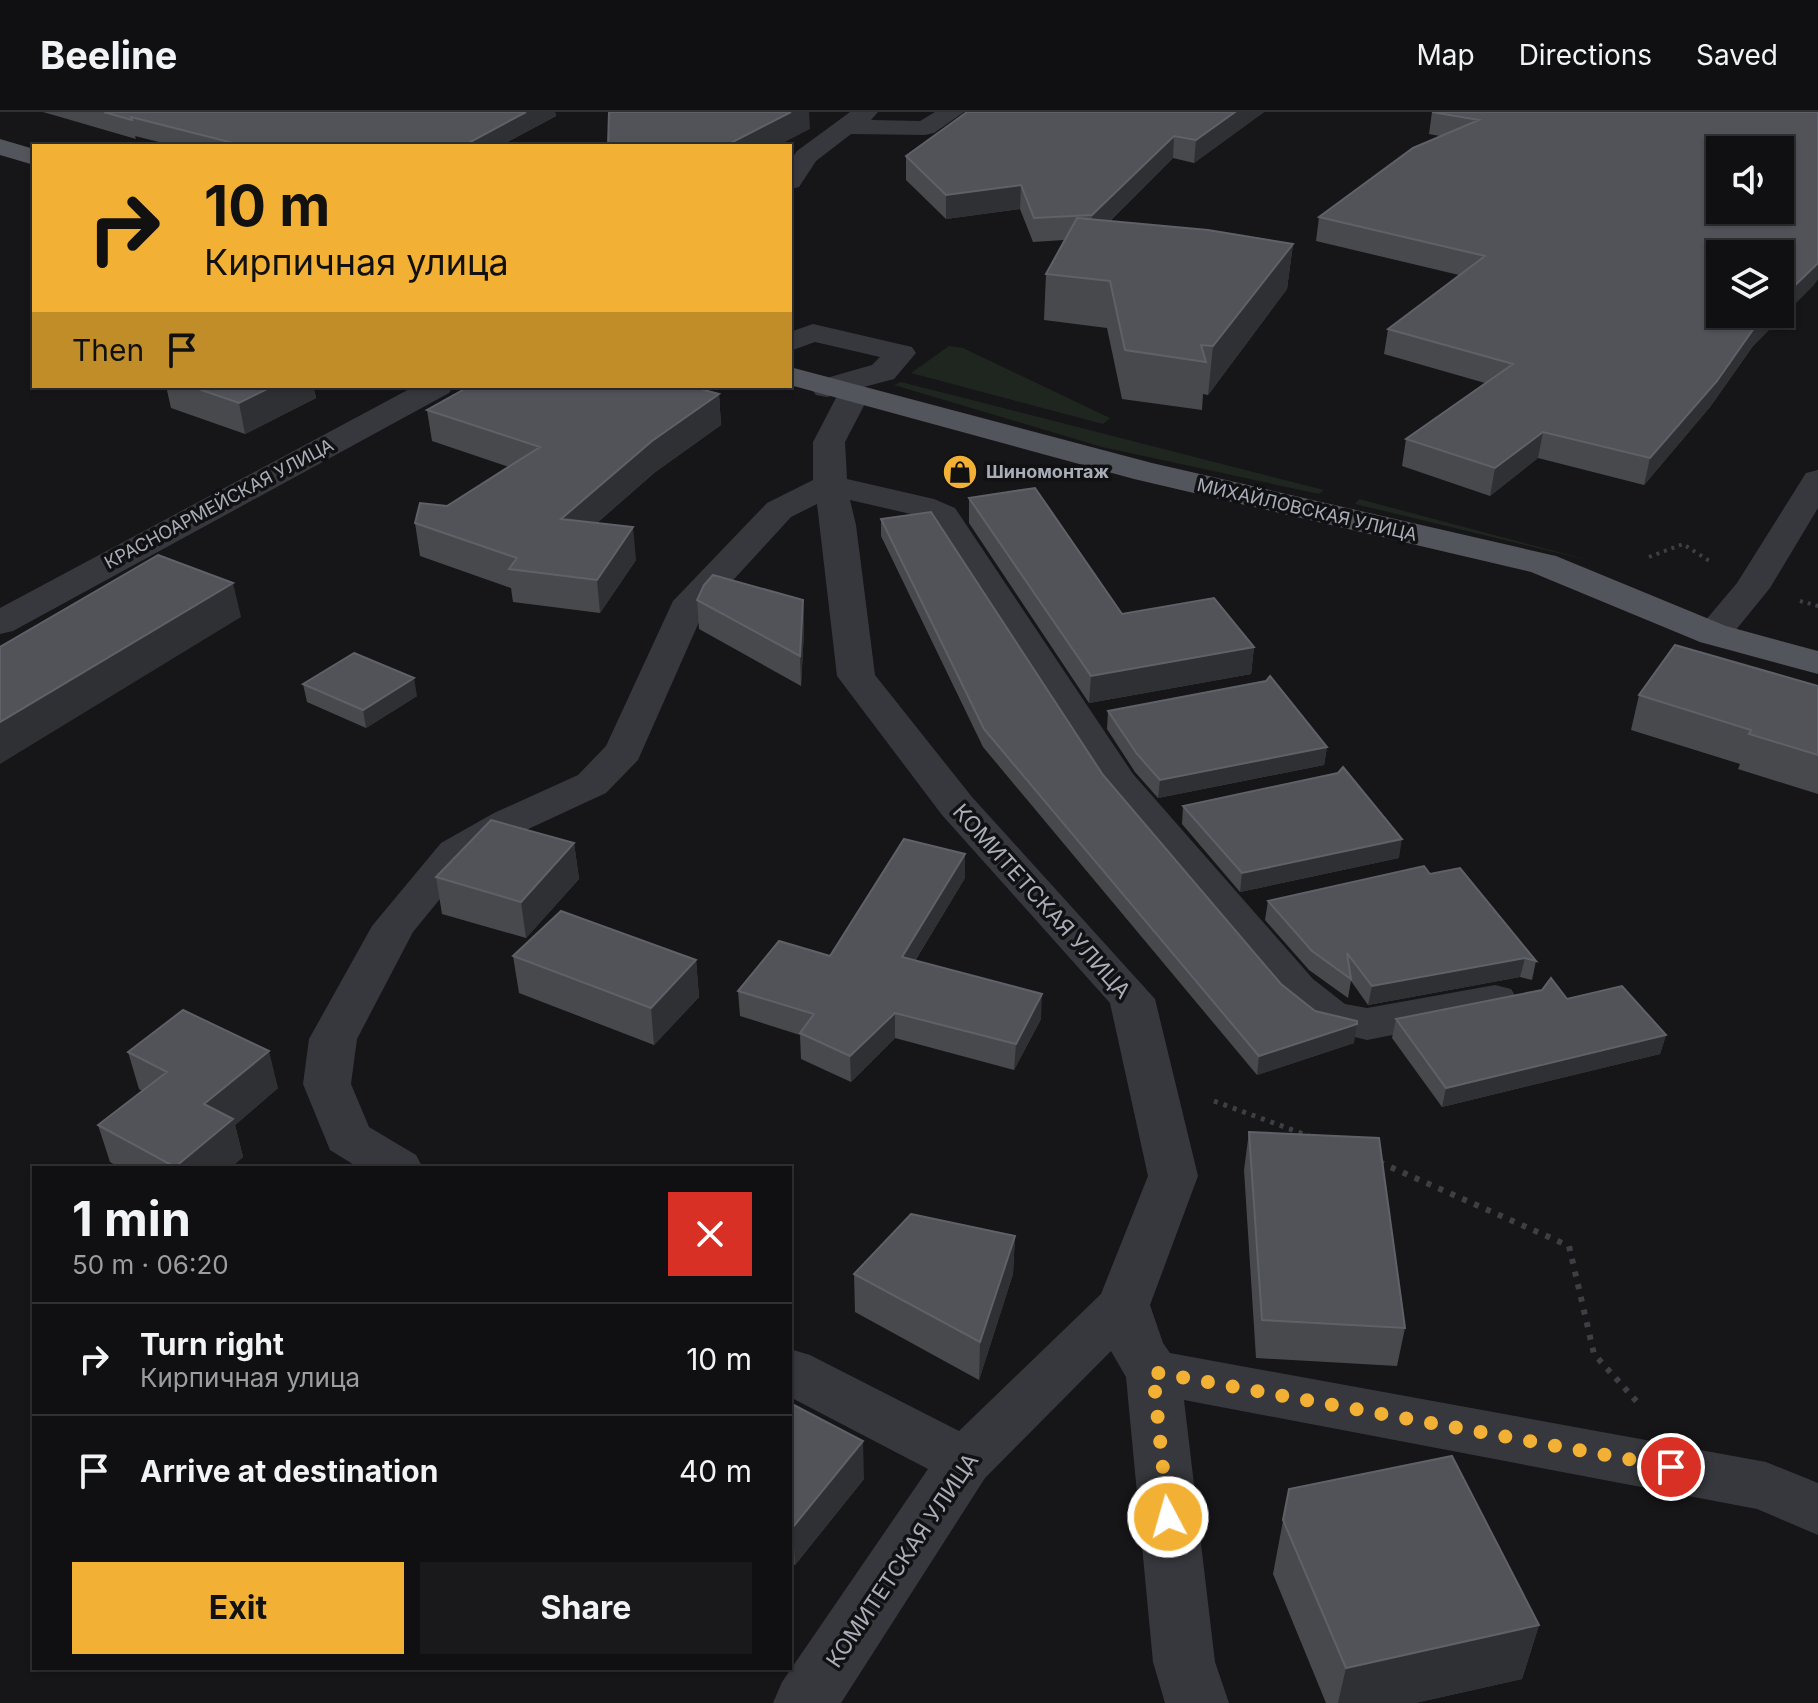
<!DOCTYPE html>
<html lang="en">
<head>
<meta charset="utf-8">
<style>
  :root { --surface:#101012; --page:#19191b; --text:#f1f3f6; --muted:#9c9d9f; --line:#303032; --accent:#f2b134 }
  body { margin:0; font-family:Inter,sans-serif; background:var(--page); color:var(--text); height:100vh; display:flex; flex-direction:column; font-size:30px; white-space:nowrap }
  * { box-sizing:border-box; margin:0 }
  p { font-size:26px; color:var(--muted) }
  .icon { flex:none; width:44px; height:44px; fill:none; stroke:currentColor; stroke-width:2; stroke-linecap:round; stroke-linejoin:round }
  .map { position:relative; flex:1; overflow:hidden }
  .sheet { position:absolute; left:32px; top:1054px; width:760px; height:504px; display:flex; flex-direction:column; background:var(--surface); border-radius:0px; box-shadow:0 2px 6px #0004,0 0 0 2px var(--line) }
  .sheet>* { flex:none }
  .top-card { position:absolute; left:32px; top:32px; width:760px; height:244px; border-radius:0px; box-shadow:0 2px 6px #0004,0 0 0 2px var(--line); background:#f2b134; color:#111; overflow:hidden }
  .buttons { position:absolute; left:1706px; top:24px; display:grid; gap:16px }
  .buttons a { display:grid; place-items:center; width:88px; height:88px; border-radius:0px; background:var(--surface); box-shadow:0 2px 6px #0004,0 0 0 2px var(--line); font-size:40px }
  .pin { position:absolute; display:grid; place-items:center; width:68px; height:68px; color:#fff; margin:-34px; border:4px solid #fff; border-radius:50%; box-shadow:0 2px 8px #0007 }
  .me { position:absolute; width:88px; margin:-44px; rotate:354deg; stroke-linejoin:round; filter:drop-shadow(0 0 6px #0008) }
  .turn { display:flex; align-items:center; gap:28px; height:168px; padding:0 40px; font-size:36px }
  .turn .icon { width:104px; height:104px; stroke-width:2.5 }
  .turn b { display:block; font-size:56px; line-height:68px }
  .then { display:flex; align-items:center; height:76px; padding:0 40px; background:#0003; gap:16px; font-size:30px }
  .round { display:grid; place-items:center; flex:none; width:84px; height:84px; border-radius:0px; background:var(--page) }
  .headline { display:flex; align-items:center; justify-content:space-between; height:136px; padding:0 40px }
  h1 { font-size:48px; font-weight:700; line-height:60px }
  .primary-button { display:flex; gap:16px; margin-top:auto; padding:16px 40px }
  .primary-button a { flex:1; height:92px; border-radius:0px; background:var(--accent); color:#111; font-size:32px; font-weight:700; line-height:92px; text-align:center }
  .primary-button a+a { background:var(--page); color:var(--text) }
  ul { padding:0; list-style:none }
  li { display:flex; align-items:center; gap:24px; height:112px; padding:0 40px; border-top:2px solid var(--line) }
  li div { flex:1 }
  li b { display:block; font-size:30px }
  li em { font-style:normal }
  header { display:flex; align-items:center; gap:48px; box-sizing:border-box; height:112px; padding:0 40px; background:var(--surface); border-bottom:2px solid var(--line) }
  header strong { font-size:38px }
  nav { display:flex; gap:44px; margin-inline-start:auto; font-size:28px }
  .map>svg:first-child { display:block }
</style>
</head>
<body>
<header>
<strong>Beeline</strong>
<nav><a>Map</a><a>Directions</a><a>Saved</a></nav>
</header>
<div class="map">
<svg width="1818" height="1591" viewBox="0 0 1818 1591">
  <rect width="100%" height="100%" fill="#161618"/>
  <path fill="#1e261f" d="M949,234L963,236L1110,306L1103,312L911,261Z
    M901,270L1324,378L1319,382L1102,335L894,273Z
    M1359,387L1592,449L1355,392Z"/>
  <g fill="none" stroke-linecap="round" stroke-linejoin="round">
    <path stroke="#3d3f44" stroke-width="4" stroke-dasharray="3 5" stroke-linecap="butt" d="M1649,445L1683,432L1711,450
      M1800,489L1818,494"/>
    <path stroke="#3d3f44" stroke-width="5" stroke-dasharray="4 6" stroke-linecap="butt" d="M1214,989L1309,1024"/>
    <path stroke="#3d3f44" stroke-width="6" stroke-dasharray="5 8" stroke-linecap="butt" d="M1379,1050L1569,1134L1594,1242L1639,1292"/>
    <path fill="#37383d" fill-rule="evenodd" d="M850,0H878L871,8L920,9L935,0H964L934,21L925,23L851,22L816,49L799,75L790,77V49L797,39Z
      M813,212L912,235L916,241L894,267L860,276L869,284L845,330L847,367L934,387L955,396L1133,662L1313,867L1345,892L1367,896L1495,873L1511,877L1518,888L1511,899L1495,903L1367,928L1313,915L1281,889L1104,679L930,410L911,402L850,388L856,413L875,563L972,685L1155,887L1198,1064L1150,1193L1163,1231L1170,1241L1766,1350L1818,1371V1423L1757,1397L1184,1288L1215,1550L1229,1591H1165L1153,1550L1126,1265L1111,1239L985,1366L841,1591H773L782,1570L928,1357L790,1285V1237L810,1243L959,1319L1101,1182L1148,1064L1110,891L942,703L837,564L817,392L791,405L703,501L638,648L606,681L524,719L471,749L413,820L357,927L351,972L369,1015L416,1043L423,1056H359L330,1038L303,972L309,927L372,814L441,731L494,701L578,663L606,634L673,489L767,391L813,368V330L838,282L827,285L816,283L811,276L816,269L872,253L880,245L815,230L790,239V220Z
      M415,274H454L449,281L13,519L0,522V496Z
      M1818,358V396L1770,476L1726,530L1713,533L1700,530L1694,522L1737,471L1806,361Z"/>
    <path fill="#53555c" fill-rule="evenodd" d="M0,27L34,37V53L0,43Z
      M790,255L1152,351L1556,444L1726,514L1818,539V562L1700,530L1531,460L1134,367L790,273Z"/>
  </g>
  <path fill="#47494d" d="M43,0H555L556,4L500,34H175L135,24L136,27Z
    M967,0H1264L1194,51L1173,46L1110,109L1293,132L1287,177L1208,283L1203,282L1202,298L1122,287L1107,216L1044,208L1046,162L1064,128L1033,130L1020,97L946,107L906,68V44Z
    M1432,0H1818V167L1753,234L1710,295L1644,373L1538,346L1490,384L1402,354L1406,327L1485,271L1384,242L1388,217L1459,163L1316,129L1319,105L1440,24L1429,22Z
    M166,274H323L314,278L316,286L245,322L171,296Z
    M719,282L721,313L654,361L597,411L636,448L600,501L513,490L511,476L420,444L415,411L447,394L509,355L432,329L427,298Z
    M969,386L1122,502L1254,535L1251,562L1089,591L969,411Z
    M881,407L1103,663L1281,872L1354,931L1257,963L983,635L881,424Z
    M697,488H803L804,518L801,574L699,517Z
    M303,572L417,584L366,616L307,590Z
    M1818,574V682L1738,657L1740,652L1631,618L1639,583Z
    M1108,599L1327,635L1324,653L1158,686L1135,660L1107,617Z
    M1183,694L1399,746L1240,780L1182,712Z
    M574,731L579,767L526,826L442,802L436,765Z
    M1430,762L1536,849L1532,868L1520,865L1368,893L1351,869L1348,886L1309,858L1265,808L1268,789Z
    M965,766L915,849L1041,907L1014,958L895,926L851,970L801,947L800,923L740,904L738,879L830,844Z
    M513,844L696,848L699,885L654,933L519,881Z
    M1567,887L1666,923L1660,942L1442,995L1392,926L1396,907Z
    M128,940L278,976L235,1013L243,1045L230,1056H120L110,1050L98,1013L142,979L139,977Z
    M1249,1020L1405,1216L1397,1254L1256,1246L1244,1058Z
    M1015,1124L1013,1162L979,1268L855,1200L854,1162Z
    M790,1291L864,1367L795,1453L790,1450Z
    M1289,1377L1539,1513L1522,1567L1415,1591H1326L1273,1462Z"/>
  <path fill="#2f3033" d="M526,0H555L556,4L500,34H463Z
    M791,0H809L810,17L777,34H725Z
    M1235,0H1264L1194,51L1196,28Z
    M1174,24L1173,46L1091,127L1092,103Z
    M1021,73L1020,97L946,107V83Z
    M1293,132L1287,177L1208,283L1213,234Z
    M1818,151V167L1814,173L1753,234L1710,295L1644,373L1650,346L1759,209L1766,202H1780V188Z
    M273,274H323L314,278L316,286L245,322L239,291Z
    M719,282L721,313L654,361L565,439L561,407L652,329Z
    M1543,320L1538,346L1490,384L1495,356Z
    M633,415L636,448L600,501L597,468Z
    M233,471L241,505L0,652V610Z
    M803,488L804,518L801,574L800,544Z
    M1254,535L1251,562L1089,591L1091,564Z
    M414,566L417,584L366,616L363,598Z
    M1327,635L1324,653L1158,686L1160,668Z
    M1402,727L1399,746L1240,780L1242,761Z
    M574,731L579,767L526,826L521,790Z
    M965,742V766L902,870V845Z
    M1525,846L1520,865L1368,893L1372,874Z
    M696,848L699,885L654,933L651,896Z
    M1042,882L1041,907L1014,958L1016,932Z
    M895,901V926L851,970L850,944Z
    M1357,912L1354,931L1257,963L1259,944Z
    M1666,923L1660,942L1442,995L1446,976Z
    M269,939L278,976L235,1013L243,1045L230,1056H175L204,992Z
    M1015,1124L1013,1162L979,1268L980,1230Z
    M863,1329L864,1367L795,1453L793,1415Z
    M1539,1513L1522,1567L1415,1591H1338L1346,1556Z"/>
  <path fill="#525359" stroke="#5f6168" stroke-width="2" fill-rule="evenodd" d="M104,0H526L463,34H245L131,5L132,8Z
    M609,0H791L725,34H608Z
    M967,0H1235L1196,28L1174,24L1092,103L1034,106L1021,73L946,83L906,44Z
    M1432,0H1818V151L1780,188V142H1720V202H1766L1759,209L1717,269L1650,346L1543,320L1495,356L1406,327L1513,252L1388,217L1485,144L1319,105L1413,36L1479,8ZM1720,38H1780V98H1720Z
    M1077,106L1208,118L1293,132L1213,234L1201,233L1206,250L1125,238L1110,169L1046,162Z
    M190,274H273L239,291Z
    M470,274H689L719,282L652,329L561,407L633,415L597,468L509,457L517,446L415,411L420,391L447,394L540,335L427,298Z
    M1035,376L1122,502L1214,486L1254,535L1091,564L969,386Z
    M931,400L1103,663L1281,872L1315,899L1357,909V912L1259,944L984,617L881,407Z
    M158,443L233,471L0,610V535Z
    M713,463L803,488L800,544L697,488L704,473Z
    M1675,533L1818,574V643L1749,622L1751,618L1639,583Z
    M354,541L414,566L363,598L303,572Z
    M1270,564L1327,635L1160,668L1137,642L1108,599L1266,569Z
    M1343,655L1402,727L1242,761L1183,694L1338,661Z
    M491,708L574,731L521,790L436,765Z
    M904,727L965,742L902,845L1042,882L1016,932L895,901L850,944L800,921L814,902L738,879L779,829L830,844Z
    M1424,754L1430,762L1460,756L1536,849L1525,846L1372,874L1347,841L1351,867L1312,839L1268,789Z
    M561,799L696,848L651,896L513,844Z
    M1551,866L1567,887L1622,874L1666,923L1446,976L1396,907L1542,878Z
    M183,898L269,939L204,992L233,1007L175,1055L98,1013L167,960L128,940Z
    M1249,1020L1379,1026L1405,1216L1262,1208Z
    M911,1102L1015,1124L980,1230L854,1162Z
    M790,1291L863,1329L793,1415L790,1413Z
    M1452,1344L1539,1513L1346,1556L1283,1408L1289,1377Z"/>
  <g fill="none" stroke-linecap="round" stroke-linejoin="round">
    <path stroke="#f2b134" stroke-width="14" stroke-dasharray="0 25.2" d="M1168,1405L1153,1260L1671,1355"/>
  </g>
  <defs>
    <g id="shop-disc" transform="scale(1.8)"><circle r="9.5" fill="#f2b134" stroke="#111113"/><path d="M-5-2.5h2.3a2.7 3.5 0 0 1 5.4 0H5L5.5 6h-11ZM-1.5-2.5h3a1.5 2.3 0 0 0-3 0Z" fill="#111"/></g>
  </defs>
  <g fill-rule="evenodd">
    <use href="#shop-disc" x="960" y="360"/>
  </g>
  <g text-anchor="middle" stroke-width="7" stroke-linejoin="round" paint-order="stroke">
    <g font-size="18" font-weight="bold" fill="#a8adb8" stroke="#111113" text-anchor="start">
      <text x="986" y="366">Шиномонтаж</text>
    </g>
    <g font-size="18" fill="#a8adb8" stroke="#111113">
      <text transform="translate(219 392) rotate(-28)" y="6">КРАСНОАРМЕЙСКАЯ УЛИЦА</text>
      <text transform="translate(1307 398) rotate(13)" y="6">МИХАЙЛОВСКАЯ УЛИЦА</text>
    </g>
    <g font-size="22" fill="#a8adb8" stroke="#111113">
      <text transform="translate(1042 789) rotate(48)" y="8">КОМИТЕТСКАЯ УЛИЦА</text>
      <text transform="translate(902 1448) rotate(-56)" y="8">КОМИТЕТСКАЯ УЛИЦА</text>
    </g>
  </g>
</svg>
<div class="buttons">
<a><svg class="icon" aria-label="sound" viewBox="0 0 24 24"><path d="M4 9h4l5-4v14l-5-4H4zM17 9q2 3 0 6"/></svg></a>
<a><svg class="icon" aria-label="layers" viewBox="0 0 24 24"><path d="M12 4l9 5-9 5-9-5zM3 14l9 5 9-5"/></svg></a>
</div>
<div class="pin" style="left:1671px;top:1355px;background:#d93025"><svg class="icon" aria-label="arrive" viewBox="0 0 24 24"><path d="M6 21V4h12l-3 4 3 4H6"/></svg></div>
<svg class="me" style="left:1168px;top:1405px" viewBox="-20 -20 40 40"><circle r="17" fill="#f2b134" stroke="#fff" stroke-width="3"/><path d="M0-11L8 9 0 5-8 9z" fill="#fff"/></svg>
<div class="top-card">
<div class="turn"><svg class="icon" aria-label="right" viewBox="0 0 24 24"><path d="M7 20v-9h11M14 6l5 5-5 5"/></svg><div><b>10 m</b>Кирпичная улица</div></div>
<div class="then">Then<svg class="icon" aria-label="arrive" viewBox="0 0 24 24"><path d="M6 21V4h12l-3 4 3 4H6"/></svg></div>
</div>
<section class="sheet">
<div class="headline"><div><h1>1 min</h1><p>50 m · 06:20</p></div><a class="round" style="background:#d93025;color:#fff"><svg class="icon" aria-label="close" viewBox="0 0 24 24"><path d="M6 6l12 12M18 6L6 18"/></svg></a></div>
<ul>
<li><svg class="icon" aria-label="right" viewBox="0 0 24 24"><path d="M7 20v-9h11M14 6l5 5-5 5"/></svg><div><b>Turn right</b><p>Кирпичная улица</p></div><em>10 m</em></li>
<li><svg class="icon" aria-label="arrive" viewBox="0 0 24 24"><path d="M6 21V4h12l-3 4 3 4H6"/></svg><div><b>Arrive at destination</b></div><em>40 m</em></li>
</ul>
<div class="primary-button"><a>Exit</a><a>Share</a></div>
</section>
</div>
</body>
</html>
